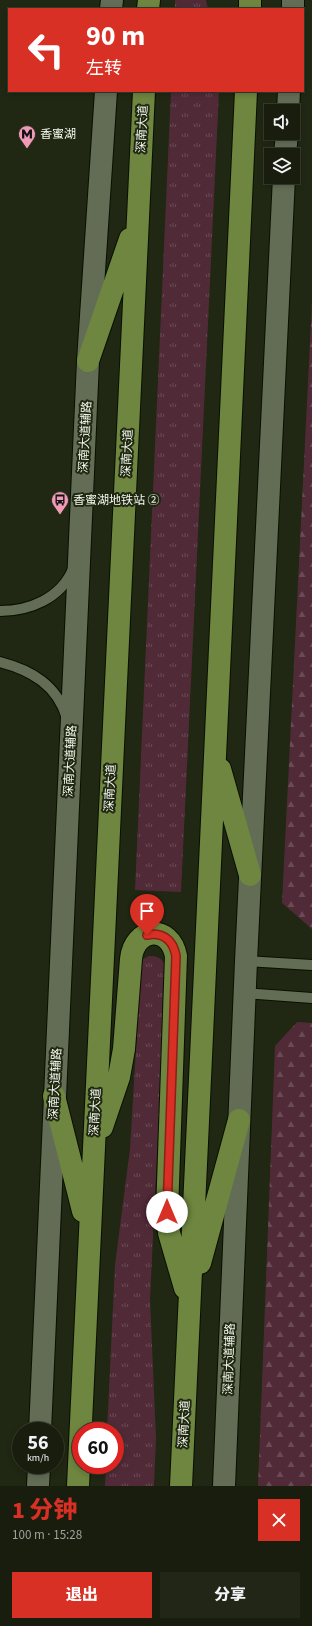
<!DOCTYPE html>
<html lang="zh">
<head>
<meta charset="utf-8">
<style>
  :root { --surface:#181d0e; --page:#212617; --text:#f1f3f6; --muted:#9fa29e; --line:#363b2e; --accent:#d93025 }
  body { margin:0; font-family:"Source Sans 3","Noto Sans SC",sans-serif; background:var(--page); color:var(--text); height:100vh; display:flex; flex-direction:column; font-size:15px; white-space:nowrap }
  * { box-sizing:border-box; margin:0 }
  p { font-size:13px; color:var(--muted) }
  .icon { flex:none; width:22px; height:22px; fill:none; stroke:currentColor; stroke-width:2; stroke-linecap:round; stroke-linejoin:round }
  .map { position:relative; height:1486px; overflow:hidden }
  .details { display:flex; flex-direction:column; background:var(--surface); flex:1 }
  .details>* { flex:none }
  .banner { position:absolute; left:8px; top:8px; width:296px; height:84px; border-radius:0px; box-shadow:0 2px 6px #0003,0 0 0 1px var(--line); background:#d93025; color:#fff; overflow:hidden }
  .buttons { position:absolute; left:264px; top:104px; display:grid; gap:8px }
  .buttons a { display:grid; place-items:center; width:36px; height:36px; border-radius:0px; background:var(--surface); box-shadow:0 2px 6px #0003,0 0 0 1px var(--line); font-size:20px }
  .speed { position:absolute; left:12px; top:1422px; display:flex; gap:8px; font-size:20px; font-weight:700; text-align:center }
  .speed>* { display:grid; place-content:center; width:52px; height:52px; border-radius:50%; background:var(--surface); box-shadow:0 2px 6px #0003,0 0 0 1px var(--line); line-height:1 }
  .speed small { font-size:10px; font-weight:400 }
  .speed .limit { border:6px solid #d22; background:#fff; color:#111 }
  .pin { position:absolute; display:grid; place-items:center; width:34px; height:34px; color:#fff; margin:-41px -17px; border-radius:50% 50% 50% 0; rotate:-45deg; box-shadow:0 0 4px #0007 }
  .pin .icon { rotate:45deg }
  .me { position:absolute; width:44px; margin:-22px; rotate:0deg; stroke-linejoin:round; filter:drop-shadow(0 0 3px #0008) }
  .turn { display:flex; align-items:center; gap:14px; height:84px; padding:0 12px; font-size:18px }
  .turn .icon { width:52px; height:52px; stroke-width:2.5 }
  .turn b { display:block; font-size:28px; line-height:34px }
  .round { display:grid; place-items:center; flex:none; width:42px; height:42px; border-radius:0px; background:var(--page) }
  .headline { display:flex; align-items:center; justify-content:space-between; height:68px; padding:0 12px }
  h1 { font-size:24px; font-weight:800; line-height:30px; color:var(--accent) }
  .action { display:flex; gap:8px; margin-top:auto; padding:8px 12px }
  .action a { flex:1; height:46px; border-radius:0px; background:var(--accent); color:#fff; font-size:16px; font-weight:800; line-height:46px; text-align:center }
  .action a+a { background:var(--page); color:var(--text) }
  .map>svg:first-child { display:block }
</style>
</head>
<body>
<div class="map">
<svg width="312" height="1486" viewBox="0 0 312 1486">
  <defs>
    <pattern id="grass-tufts" width="24" height="20" patternUnits="userSpaceOnUse"><rect width="24" height="20" fill="#512a38"/><path d="M3 7l-1-3M5 7V3M7 7l1-3M15 17l-1-3M17 17v-4M19 17l1-3" fill="none" stroke="#6a4a55"/></pattern>
    <pattern id="forest-firs" width="22" height="20" patternUnits="userSpaceOnUse"><rect width="22" height="20" fill="#512a38"/><path d="M5 1l3.5 6h-7zM16 11l3.5 6h-7z" fill="#6a4a55"/></pattern>
  </defs>
  <rect width="100%" height="100%" fill="#202712"/>
  <path fill="url(#grass-tufts)" d="M175,0H206L208,9H175Z
    M171,91H219L181,892L135,890Z
    M149,956C159,956 163,959 166,968L150,1299L156,1438L154,1486H105L106,1465H115V1431H107L115,1265L130,1149L141,965L143,959Z"/>
  <path fill="url(#forest-firs)" d="M312,302V929L282,903Z
    M297,1022L312,1023V1486H258L275,1046Z"/>
  <g fill="none" stroke-linecap="round" stroke-linejoin="round">
    <g stroke="#091001" stroke-width="12">
      <path id="lane" d="M0,611C30,611 61,598 73,569
        M0,662C31,670 57,685 67,718
        M246,961L312,965
        M245,993L312,998"/>
    </g>
    <g stroke="#091001" stroke-width="24">
      <path id="secondary" d="M111,9L112,0
        M293,9V0
        M288,111L289,91
        M285,155L287,133
        M40,1431L88,361L106,91
        M38,1486L39,1465
        M224,1486L246,961L284,177"/>
    </g>
    <g stroke="#091001" stroke-width="24">
      <path id="primary" d="M148,9L149,0
        M250,9V0
        M88,361L130,239
        M220,769L250,875
        M54,1096L83,1211
        M102,1127L119,1077L124,1049L131,959C134,927 170,924 176,956L167,1212L169,1233L185,1288
        M200,1263L239,1120
        M78,1486L144,91
        M181,1486L246,91"/>
    </g>
    <use href="#lane" stroke="#636d55" stroke-width="10"/>
    <use href="#secondary" stroke="#636d55" stroke-width="22"/>
    <use href="#primary" stroke="#6e863f" stroke-width="22"/>
  </g>
  <g fill="none" stroke-linecap="round" stroke-linejoin="round">
    <g stroke="#8d1f18" stroke-width="10">
      <path id="route" d="M147,935C163,932 173,940 176,956L167,1212"/>
    </g>
    <use href="#route" stroke="#d93025" stroke-width="7"/>
  </g>
  <defs>
    <g id="metro-pin" transform="scale(0.9)"><path d="M0 17L-7.5 6A9.5 9.5 0 1 1 7.5 6Z" fill="#f09ab7" stroke="#202712"/><path d="M-5.5 5V-5H-3L0 0L3-5H5.5V5H3V-.5L0 4L-3-.5V5Z" fill="#111"/></g>
    <g id="bus-pin" transform="scale(0.9)"><path d="M0 17L-7.5 6A9.5 9.5 0 1 1 7.5 6Z" fill="#f09ab7" stroke="#202712"/><path d="M-5-6H5V4H4V6H2V4H-2V6H-4V4H-5ZM-3.5-4V0h7V-4ZM-3.5 1.2v1.5H-2V1.2ZM2 1.2v1.5H3.5V1.2Z" fill="#111"/></g>
  </defs>
  <g fill-rule="evenodd">
    <use href="#metro-pin" x="27" y="134"/>
    <use href="#bus-pin" x="60" y="500"/>
  </g>
  <g text-anchor="middle" stroke-width="4" stroke-linejoin="round" paint-order="stroke">
    <g font-size="12" fill="#f2f8ea" stroke="#202712">
      <text transform="translate(142 129) rotate(-87)" y="4">深南大道</text>
      <text transform="translate(85 437) rotate(-87)" y="4">深南大道辅路</text>
      <text transform="translate(127 453) rotate(-87)" y="4">深南大道</text>
      <text transform="translate(70 761) rotate(-87)" y="4">深南大道辅路</text>
      <text transform="translate(110 788) rotate(-87)" y="4">深南大道</text>
      <text transform="translate(55 1084) rotate(-87)" y="4">深南大道辅路</text>
      <text transform="translate(95 1112) rotate(-87)" y="4">深南大道</text>
      <text transform="translate(229 1359) rotate(-88)" y="4">深南大道辅路</text>
      <text transform="translate(184 1424) rotate(-87)" y="4">深南大道</text>
    </g>
    <g font-size="12" fill="#f2f8ea" stroke="#202712" text-anchor="start">
      <text x="40" y="138">香蜜湖</text>
      <text x="73" y="504">香蜜湖地铁站 ②</text>
    </g>
  </g>
</svg>
<div class="buttons">
<a><svg class="icon" aria-label="sound" viewBox="0 0 24 24"><path d="M4 9h4l5-4v14l-5-4H4zM17 9q2 3 0 6"/></svg></a>
<a><svg class="icon" aria-label="layers" viewBox="0 0 24 24"><path d="M12 4l9 5-9 5-9-5zM3 14l9 5 9-5"/></svg></a>
</div>
<div class="speed"><div>56<small>km/h</small></div><div class="limit">60</div></div>
<div class="pin" style="left:147px;top:935px;background:#d93025"><svg class="icon" aria-label="arrive" viewBox="0 0 24 24"><path d="M6 21V4h12l-3 4 3 4H6"/></svg></div>
<svg class="me" style="left:167px;top:1212px" viewBox="-20 -20 40 40"><circle r="19" fill="#fff"/><path d="M0-13L10 11 0 6-10 11z" fill="#d93025"/></svg>
<div class="banner">
<div class="turn"><svg class="icon" aria-label="left" viewBox="0 0 24 24"><path d="M17 20v-9H6M10 6l-5 5 5 5"/></svg><div><b>90 m</b>左转</div></div>
</div>
</div>
<section class="details">
<div class="headline"><div><h1>1 分钟</h1><p>100 m · 15:28</p></div><a class="round" style="background:#d93025;color:#fff"><svg class="icon" aria-label="close" viewBox="0 0 24 24"><path d="M6 6l12 12M18 6L6 18"/></svg></a></div>
<div class="action"><a>退出</a><a>分享</a></div>
</section>
</body>
</html>
